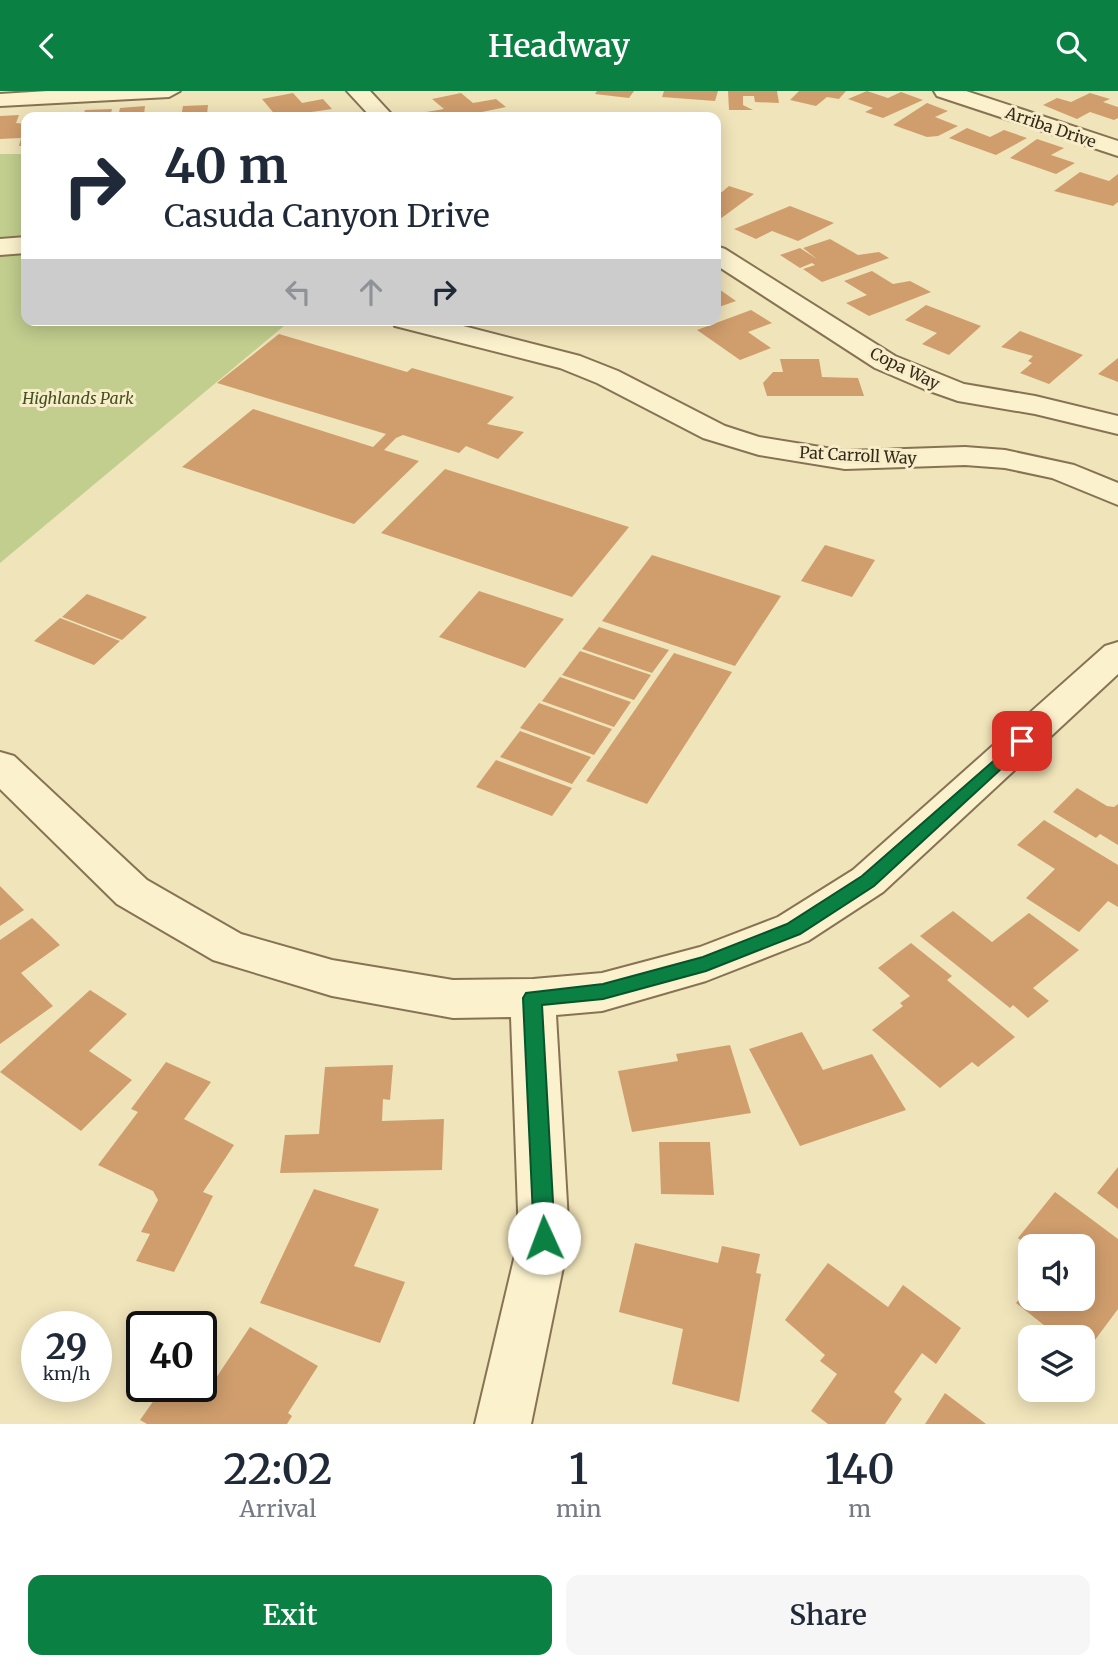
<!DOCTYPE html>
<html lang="en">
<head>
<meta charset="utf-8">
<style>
  :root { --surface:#fff; --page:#f6f6f7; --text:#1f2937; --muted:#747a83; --accent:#0b8043 }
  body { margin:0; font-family:Merriweather,serif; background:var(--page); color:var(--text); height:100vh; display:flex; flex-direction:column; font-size:26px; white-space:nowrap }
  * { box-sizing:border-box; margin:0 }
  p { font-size:23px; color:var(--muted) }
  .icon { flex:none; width:38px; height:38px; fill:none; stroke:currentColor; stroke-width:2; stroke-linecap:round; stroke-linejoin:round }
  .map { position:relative; height:1333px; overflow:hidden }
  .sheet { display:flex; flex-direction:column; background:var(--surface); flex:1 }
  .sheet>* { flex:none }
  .top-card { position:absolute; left:21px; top:21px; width:700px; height:214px; border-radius:14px; box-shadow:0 4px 18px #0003; background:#fff; color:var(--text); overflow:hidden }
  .controls { position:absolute; left:1018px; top:1143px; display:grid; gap:14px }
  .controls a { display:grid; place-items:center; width:77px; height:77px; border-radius:14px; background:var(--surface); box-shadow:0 4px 18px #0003; font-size:35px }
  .speed { position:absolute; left:21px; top:1220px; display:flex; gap:14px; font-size:35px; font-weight:700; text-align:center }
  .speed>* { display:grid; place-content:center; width:91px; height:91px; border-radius:50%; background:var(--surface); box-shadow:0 4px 18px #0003; line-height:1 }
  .speed small { font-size:18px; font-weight:400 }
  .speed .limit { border:4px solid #111; border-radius:10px; background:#fff; color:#111 }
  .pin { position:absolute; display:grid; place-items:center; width:60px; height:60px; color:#fff; margin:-30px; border-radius:14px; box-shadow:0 4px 10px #0006 }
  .me { position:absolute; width:77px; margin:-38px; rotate:358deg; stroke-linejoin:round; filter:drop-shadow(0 0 5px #0008) }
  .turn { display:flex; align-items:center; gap:24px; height:147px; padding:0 28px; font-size:32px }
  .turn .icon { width:91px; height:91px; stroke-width:2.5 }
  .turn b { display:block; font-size:49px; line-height:60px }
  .lanes { display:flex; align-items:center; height:66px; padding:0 28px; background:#0003; justify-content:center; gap:35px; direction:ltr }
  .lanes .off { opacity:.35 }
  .eta { display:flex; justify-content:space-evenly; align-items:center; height:119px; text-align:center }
  .eta b { font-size:42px; font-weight:600; line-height:49px }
  .cta { display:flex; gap:14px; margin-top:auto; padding:14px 28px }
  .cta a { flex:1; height:80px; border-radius:14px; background:var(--accent); color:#fff; font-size:28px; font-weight:600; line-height:80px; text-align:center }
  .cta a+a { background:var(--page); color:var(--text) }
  header { display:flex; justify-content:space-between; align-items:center; height:91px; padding:0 28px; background:var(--accent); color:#fff; font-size:32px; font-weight:600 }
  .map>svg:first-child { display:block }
</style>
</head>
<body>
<header><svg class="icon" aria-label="back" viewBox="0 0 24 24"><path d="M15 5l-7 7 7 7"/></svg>Headway<svg class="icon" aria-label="search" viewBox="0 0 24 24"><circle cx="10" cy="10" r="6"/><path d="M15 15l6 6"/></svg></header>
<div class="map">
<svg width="1118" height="1333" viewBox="0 0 1118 1333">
  <rect width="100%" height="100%" fill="#f0e4ba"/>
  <path fill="#c1ce8e" d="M0,63H26V229H291L0,472Z"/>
  <path fill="#d09e6d" d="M597,0H634L629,7L595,3Z
    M664,0H718L715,10L662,6Z
    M728,0H777L779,12L755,11L754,5H743V14L753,19H729Z
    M799,0H846L839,8L827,6L816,15L790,9Z
    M867,0L888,7L901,1L923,9L883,27L865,21L873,17L848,8Z
    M293,2L302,12L323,8L332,18L277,26L262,8Z
    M461,2L473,12L496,8L506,16L458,26H424L420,22L444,18L432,8Z
    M1090,2L1110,8L1103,11L1118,16V27L1114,29L1090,21L1077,28L1043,14L1057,7L1071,11Z
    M927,12L948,20L935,26L958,35L938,45L927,46L893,34Z
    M208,14L207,24L211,26H181L183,15Z
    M145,15L144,24L152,23L151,26H118L120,17Z
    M112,18L110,26H83L85,19Z
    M19,24L16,32L26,33V55H19L21,47L0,48V25Z
    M967,37L990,46L1004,39L1027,47L996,64L949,47Z
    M1037,48L1064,57L1051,64L1075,72L1056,83L1010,67Z
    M1080,81L1109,90L1118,83V111L1113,115L1054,100Z
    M729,95L754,103L716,131V99L722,101Z
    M790,115L834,132L798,150L772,140L756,148L734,138Z
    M830,148L858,164L879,161L889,167L822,191L803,178L815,174L812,172L800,177L780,164L800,157L817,168L803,157Z
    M872,180L893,193L910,190L931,201L869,225L846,212L867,204L844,190Z
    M716,196L736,210L716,217Z
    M926,214L981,235L949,264L922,253L937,242L905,229Z
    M751,219L772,232L748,241L771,257L740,269L697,239Z
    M1020,240L1083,264L1049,293L1020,282L1032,272L1028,270L1033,265L1001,256Z
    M279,243L407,281L412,277L514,306L487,333L524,341L498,368L466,355L459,362L403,344L396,347L384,359L419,370L354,433L182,376L253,318L373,356L386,343L217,292Z
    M1118,267V291L1098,283Z
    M780,268H819L822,286L858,287L864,305H767L763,292L773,281H783Z
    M445,378L629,436L572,506L381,442Z
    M825,454L875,469L852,506L801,490Z
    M652,464L781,505L735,575L602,530Z
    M479,500L564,528L525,577L439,546Z
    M87,503L147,526L122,549L62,526Z
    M60,527L120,550L94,574L34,550Z
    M599,536L669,559L652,582L582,558Z
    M580,560L651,584L634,609L562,584Z
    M674,562L732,581L647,713L586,690Z
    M560,586L631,611L614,636L542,610Z
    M539,612L612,638L594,664L520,637Z
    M520,640L591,666L572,693L500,666Z
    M496,669L572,697L552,725L476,696Z
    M1077,697L1107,715L1114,716L1118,713V754L1100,743L1096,747L1053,721Z
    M1044,729L1118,774V816L1108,810L1079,841L1026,807L1055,778L1017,754Z
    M0,795L24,819L0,835Z
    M953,820L992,851L1029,822L1079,859L1033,897L1049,910L1028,927L1013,914L1010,917L920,845Z
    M32,827L60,854L21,882L53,915L0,953V849Z
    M911,852L952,885L947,889L1015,946L978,976L972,971L940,997L872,939L903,915L900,912L910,905L878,877Z
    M90,899L127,923L89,960L132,989L81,1040L0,981Z
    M802,941L823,979L872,963L906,1019L800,1055L749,958Z
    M730,954L751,1022L632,1041L618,980L678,970L676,963Z
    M166,971L211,991L184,1028L234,1054L203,1101L213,1105L174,1181L136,1170L150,1143L141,1141L158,1109L153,1100L98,1074L138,1021L131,1018Z
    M393,974L390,1009L383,1008L382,1030L444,1028L442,1079L280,1082L285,1044L319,1043L325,976Z
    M659,1051H710L714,1104L661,1103Z
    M1118,1076V1118L1097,1102Z
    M314,1098L379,1118L354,1175L405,1191L380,1252L260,1212Z
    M1055,1101L1118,1148V1218L1083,1265V1246H1059L1016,1212L1031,1193V1208H1083V1155L1031,1157L1018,1147Z
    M635,1152L718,1172L722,1155L760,1163L756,1182L761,1183L739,1311L672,1293L683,1238L619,1221Z
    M828,1172L888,1216L903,1194L961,1237L936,1273L922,1262L894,1301L902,1308L885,1333H828L811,1320L837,1283L820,1270L825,1264L785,1229Z
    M250,1236L318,1275L288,1322L292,1325L287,1333H147L140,1329L164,1295H201V1279L216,1287Z
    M945,1302L986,1333H925Z"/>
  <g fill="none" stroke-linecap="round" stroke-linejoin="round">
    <g stroke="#877353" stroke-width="4">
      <path id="minor" d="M48,0H180L169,6L0,15V3Z
        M347,0H370L394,26H371Z
        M934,0H966L1118,50V65L937,5Z
        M26,146V162L0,164V148Z
        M716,155L725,158L895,265L964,293L1035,305L1118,325V343L1035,323L958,310L924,298L875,277L716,174Z
        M392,229H440L580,265L618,280L725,335L759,346L845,360L965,356L1005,359L1074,374L1118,392V414L1052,387L1005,377L965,374L845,378L759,364L703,347L597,292L560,277L395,235Z
        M1118,551V583L883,801L808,850L706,890L602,920L556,924L569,1147L531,1333H475L519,1147L511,926L453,927L332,905L213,869L117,813L0,698V661L14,665L147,789L241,843L332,869L453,889L533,888L602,882L700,856L778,826L853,779L1105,555Z"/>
    </g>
    <use href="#minor" fill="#fbf1cd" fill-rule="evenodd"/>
  </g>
  <path fill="#0b8043" stroke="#07532c" stroke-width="2" d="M1022,645L1030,650L1027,654L874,795L800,843L706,880L603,908L542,914L555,1147L552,1154L544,1157L537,1154L534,1147L523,907L526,902L603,893L703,866L787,833L862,785Z"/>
  <g text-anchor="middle" stroke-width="6" stroke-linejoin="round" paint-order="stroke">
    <g font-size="16" fill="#352919" stroke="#f7edc9">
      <text transform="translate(1051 36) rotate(19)" y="6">Arriba Drive</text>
      <text transform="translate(905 277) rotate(26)" y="6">Copa Way</text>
      <text transform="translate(858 364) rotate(3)" y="6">Pat Carroll Way</text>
    </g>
    <g font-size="16" font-style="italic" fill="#41521f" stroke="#f7edc9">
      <text x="78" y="313">Highlands Park</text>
    </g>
  </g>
</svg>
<div class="controls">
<a><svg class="icon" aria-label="sound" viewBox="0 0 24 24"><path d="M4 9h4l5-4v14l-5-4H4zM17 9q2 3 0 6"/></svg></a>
<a><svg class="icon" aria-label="layers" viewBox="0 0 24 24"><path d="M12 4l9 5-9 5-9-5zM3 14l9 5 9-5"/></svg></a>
</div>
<div class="speed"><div>29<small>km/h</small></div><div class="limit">40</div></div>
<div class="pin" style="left:1022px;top:650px;background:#d93025"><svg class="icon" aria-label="arrive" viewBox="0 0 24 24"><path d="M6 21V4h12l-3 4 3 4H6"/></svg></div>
<svg class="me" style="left:544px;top:1147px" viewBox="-20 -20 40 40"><circle r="19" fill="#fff"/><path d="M0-13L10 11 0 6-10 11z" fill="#0b8043"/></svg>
<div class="top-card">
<div class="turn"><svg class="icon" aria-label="right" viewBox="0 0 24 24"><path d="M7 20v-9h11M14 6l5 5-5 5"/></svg><div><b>40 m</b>Casuda Canyon Drive</div></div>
<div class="lanes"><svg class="icon off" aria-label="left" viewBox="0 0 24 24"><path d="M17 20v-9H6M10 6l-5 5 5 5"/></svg><svg class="icon off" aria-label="ahead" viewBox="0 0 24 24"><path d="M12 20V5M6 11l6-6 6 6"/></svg><svg class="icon" aria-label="right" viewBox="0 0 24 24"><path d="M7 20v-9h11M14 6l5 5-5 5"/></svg></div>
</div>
</div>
<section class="sheet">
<div class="eta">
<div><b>22:02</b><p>Arrival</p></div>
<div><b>1</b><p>min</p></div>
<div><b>140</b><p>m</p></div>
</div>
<div class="cta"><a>Exit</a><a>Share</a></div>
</section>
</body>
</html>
